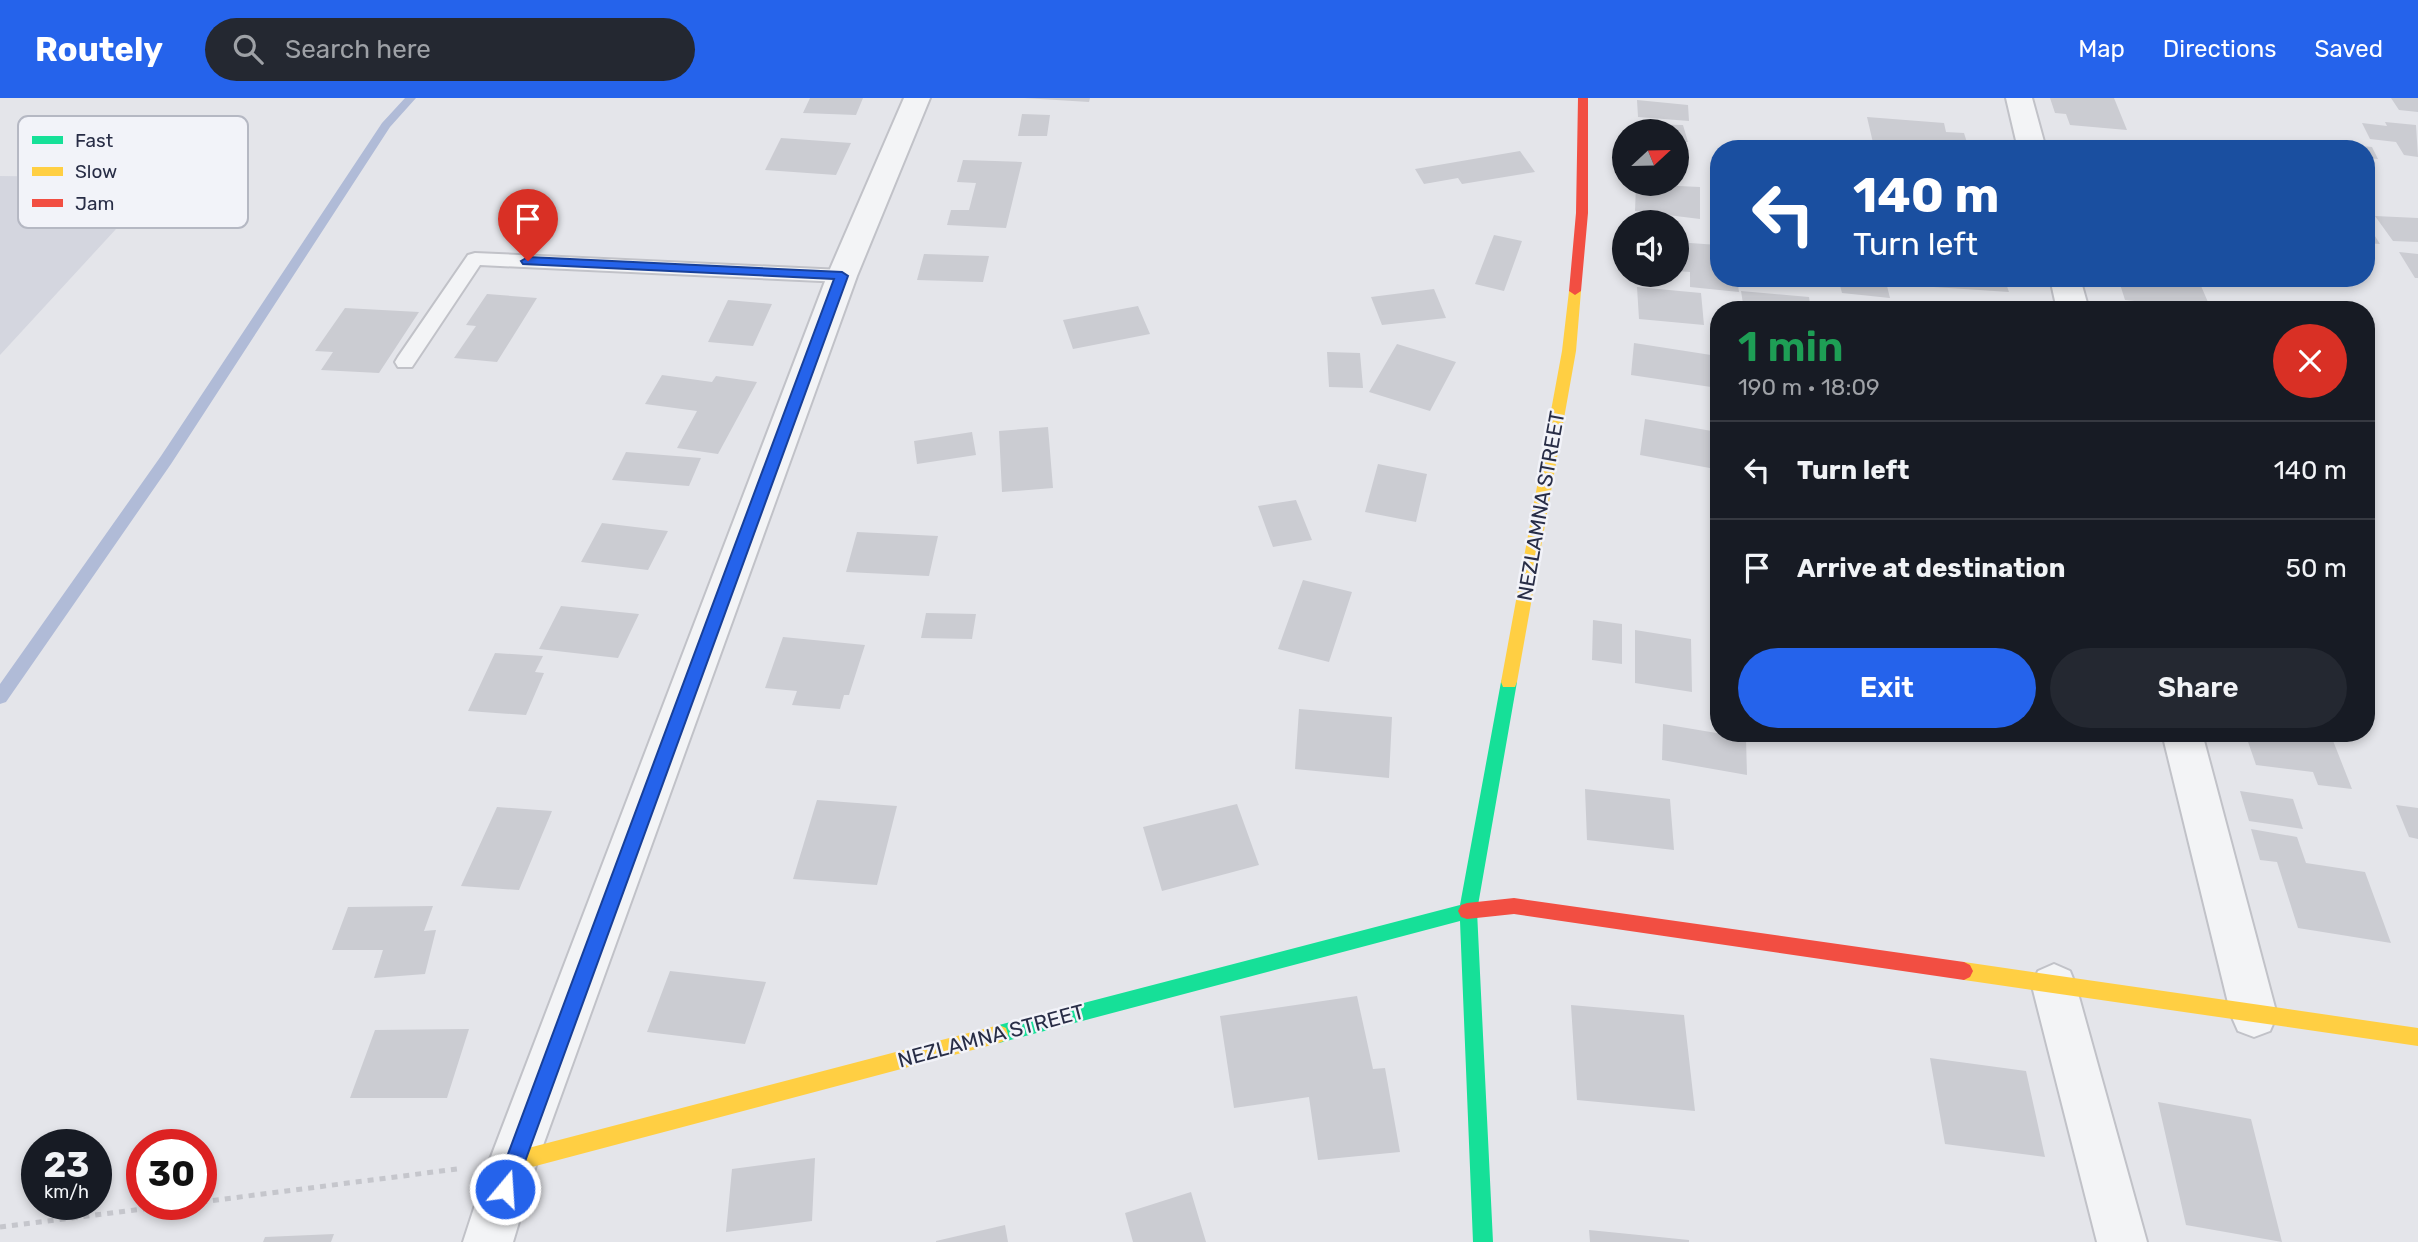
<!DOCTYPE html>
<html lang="en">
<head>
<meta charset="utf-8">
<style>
  :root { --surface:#171b24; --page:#242831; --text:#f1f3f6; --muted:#9ea1a6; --line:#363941; --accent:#2563eb }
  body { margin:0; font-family:Rubik,sans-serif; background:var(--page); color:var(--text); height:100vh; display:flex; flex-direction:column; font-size:26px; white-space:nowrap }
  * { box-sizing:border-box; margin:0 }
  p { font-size:23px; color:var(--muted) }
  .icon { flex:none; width:38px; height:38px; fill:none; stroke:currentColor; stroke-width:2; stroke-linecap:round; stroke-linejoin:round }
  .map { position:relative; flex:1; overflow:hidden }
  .details { position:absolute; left:1710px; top:203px; width:665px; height:441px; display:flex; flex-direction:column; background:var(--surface); border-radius:28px; box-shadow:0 4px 10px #0003 }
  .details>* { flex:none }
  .hud { position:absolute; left:1710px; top:42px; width:665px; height:147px; border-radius:28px; box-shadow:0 4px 10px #0003; background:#1a4fa0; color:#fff; overflow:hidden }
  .needle { width:46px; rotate:68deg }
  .controls { position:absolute; left:1612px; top:21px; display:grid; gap:14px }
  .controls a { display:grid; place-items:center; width:77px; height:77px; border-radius:50%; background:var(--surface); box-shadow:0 4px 10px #0003; font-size:35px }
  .speed { position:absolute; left:21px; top:1031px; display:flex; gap:14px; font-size:35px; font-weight:700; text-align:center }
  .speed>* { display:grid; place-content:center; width:91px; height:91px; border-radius:50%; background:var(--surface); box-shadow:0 4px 10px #0003; line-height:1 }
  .speed small { font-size:18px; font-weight:400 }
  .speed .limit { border:10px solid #d22; background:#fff; color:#111 }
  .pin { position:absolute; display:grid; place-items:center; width:60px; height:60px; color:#fff; margin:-72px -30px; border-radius:50% 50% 50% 0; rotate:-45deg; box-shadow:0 0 7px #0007 }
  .pin .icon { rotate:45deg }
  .me { position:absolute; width:77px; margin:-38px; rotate:18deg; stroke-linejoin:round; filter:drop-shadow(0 0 5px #0008) }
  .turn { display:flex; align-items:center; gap:24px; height:147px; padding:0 28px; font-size:32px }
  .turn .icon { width:91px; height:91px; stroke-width:2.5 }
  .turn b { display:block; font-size:49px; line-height:60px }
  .round { display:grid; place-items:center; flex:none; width:74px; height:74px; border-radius:37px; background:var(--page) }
  .overview { display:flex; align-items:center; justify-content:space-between; height:119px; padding:0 28px }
  h1 { font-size:42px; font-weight:600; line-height:52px; color:#1e9e55 }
  .primary-button { display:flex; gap:14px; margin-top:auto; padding:14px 28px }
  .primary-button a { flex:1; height:80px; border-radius:42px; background:var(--accent); color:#fff; font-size:28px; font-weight:600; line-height:80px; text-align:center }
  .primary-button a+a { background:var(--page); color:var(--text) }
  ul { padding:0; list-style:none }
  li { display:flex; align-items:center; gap:21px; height:98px; padding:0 28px; border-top:2px solid var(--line) }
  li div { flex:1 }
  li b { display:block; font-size:26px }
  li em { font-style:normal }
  header { display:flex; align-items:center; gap:42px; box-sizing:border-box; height:98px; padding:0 35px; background:var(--accent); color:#fff }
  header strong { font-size:33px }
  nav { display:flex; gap:38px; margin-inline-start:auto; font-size:24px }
  .search { width:490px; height:63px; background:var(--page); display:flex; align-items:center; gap:18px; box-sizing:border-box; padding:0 24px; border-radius:38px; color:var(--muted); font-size:26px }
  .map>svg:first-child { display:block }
</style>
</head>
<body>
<header>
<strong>Routely</strong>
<div class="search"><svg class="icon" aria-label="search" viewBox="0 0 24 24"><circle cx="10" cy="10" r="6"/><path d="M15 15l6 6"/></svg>Search here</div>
<nav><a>Map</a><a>Directions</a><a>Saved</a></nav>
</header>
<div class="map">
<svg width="2418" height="1144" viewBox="0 0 2418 1144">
  <rect width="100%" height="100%" fill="#e4e5ea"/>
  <path fill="#d4d6df" d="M0,78L163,80L0,257Z"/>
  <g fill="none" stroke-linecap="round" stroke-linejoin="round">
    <path fill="#b0bbd7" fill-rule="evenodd" d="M405,0H416L390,29L171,366L6,604L0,606V586L161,358L382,25Z"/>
  </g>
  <path fill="#cbccd2" d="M810,0H863L856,17L803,15Z
    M1024,0H1090L1089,4Z
    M2050,0H2114L2127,32L2070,27L2066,16L2055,15Z
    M2391,0H2418V14L2399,12Z
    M1637,2L1688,7L1689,23L1638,19Z
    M1022,16L1050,17L1047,38H1018Z
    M1867,19L1944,25L1946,34L1964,35L1969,51L1874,49Z
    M2385,24L2416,27L2418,59L2404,57L2396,44L2370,41L2362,25L2387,28Z
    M1639,26L1683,27L1688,44H1676V33H1640Z
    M781,40L851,45L836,77L765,72Z
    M2351,47L2372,49L2378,61L2366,60V51H2353Z
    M1520,53L1535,74L1462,86L1458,80L1424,86L1415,71Z
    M963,62L1022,64L1006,130L947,127L951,112H969L976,85L957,84Z
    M1636,86L1700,89V121L1635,113Z
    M2375,118L2418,120V144L2393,143Z
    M2366,124L2380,146L2366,145Z
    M1494,137L1522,143L1504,193L1475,186Z
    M1676,144L1718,147V180H1737L1739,194L1690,189V174L1676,173Z
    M2399,154L2418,156V180H2415Z
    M924,156L989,158L983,184L917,182Z
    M1838,180H1885L1890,200L1842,195Z
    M1932,180H2004L2009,194L1934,189Z
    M2118,180L2201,188L2211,211L2125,202Z
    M1637,189L1701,195L1704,227L1639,221Z
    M1434,191L1446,220L1382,227L1371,199Z
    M1741,193L1809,199L1811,212H1744Z
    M487,196L537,200L497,264L454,260L476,228L466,227Z
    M728,202L772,206L753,248L708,244Z
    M1138,208L1150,236L1073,251L1063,222Z
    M345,210L419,214L379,275L321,272L333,254L315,253Z
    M1634,245L1711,257V289L1631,277Z
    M1397,246L1456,264L1430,313L1369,294Z
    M1327,254L1360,255L1363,290L1329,289Z
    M662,277L712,284L716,278L757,284L718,356L677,350L697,313L645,306Z
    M1645,321L1717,334L1715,371L1640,357Z
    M1048,329L1053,390L1002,394L999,333Z
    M972,334L976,357L917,366L914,343Z
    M626,354L701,360L689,388L612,382Z
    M1378,366L1427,376L1416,424L1365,414Z
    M1296,402L1312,442L1273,449L1258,408Z
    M602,425L668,433L648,472L581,464Z
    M857,434L938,438L929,478L846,474Z
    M1303,482L1352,494L1329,564L1278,551Z
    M561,508L639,516L618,560L539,551Z
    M926,515L976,516L972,541L921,540Z
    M1593,522L1622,526V566L1592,562Z
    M1635,532L1691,541L1692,594L1635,585Z
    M783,539L865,547L849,597H844L840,611L792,607L797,593L765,590Z
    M495,555L543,558L535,574L544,575L526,617L468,613Z
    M1299,611L1392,619L1389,680L1295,671Z
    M1663,626L1746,640L1747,677L1662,662Z
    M1786,635H1828L1829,643L1786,637Z
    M2245,635H2330L2352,691L2318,687L2313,674L2256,667Z
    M1585,691L1670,701L1674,752L1587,742Z
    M2240,693L2293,701L2303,731L2249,723Z
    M817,702L897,708L877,787L793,781Z
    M1237,706L1259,767L1162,793L1143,729Z
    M2396,707L2418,710V741L2409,739Z
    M497,709L552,713L519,792L461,788Z
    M2251,731L2297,739L2306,765L2365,774L2391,845L2298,830L2277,764L2260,762Z
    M433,808L424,833L436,832L425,876L374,880L383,852H332L348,809Z
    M670,873L766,884L745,946L647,934Z
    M1357,898L1373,971L1385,970L1400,1054L1318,1062L1309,999L1234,1010L1220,918Z
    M1571,907L1684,917L1695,1013L1577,1002Z
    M469,931L447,1000H350L375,932Z
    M1930,960L2026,973L2045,1059L1945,1046Z
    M2158,1004L2251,1021L2282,1144L2186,1127Z
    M815,1060L812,1123L726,1134L732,1071Z
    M1191,1094L1206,1144H1133L1125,1115Z
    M1005,1127L1008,1144H936V1143Z
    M1589,1132L1689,1142V1144H1590Z
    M334,1136L331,1144H263L265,1139Z"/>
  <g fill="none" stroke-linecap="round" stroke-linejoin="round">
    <g stroke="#c1c2c8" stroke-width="4">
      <path id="lane" d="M475,155L842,172L852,178L842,184L480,167L412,269H398L395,264L398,259L468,157Z"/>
    </g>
    <g stroke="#c1c2c8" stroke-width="4">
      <path id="street" d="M904,0H930L857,178L537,1064L513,1144H463L489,1064L827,178Z
        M2006,0H2032L2046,51H2018Z
        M2050,180H2080L2089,212H2057Z
        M2162,635H2202L2277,917L2270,933L2254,939L2238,933L2231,917Z
        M2054,866L2070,873L2076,888L2147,1144H2097L2032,888L2038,873Z"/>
    </g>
    <path stroke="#c5c6cc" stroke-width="5" stroke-dasharray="6 6" stroke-linecap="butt" d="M201,1104L457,1071
      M0,1129L182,1106"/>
    <use href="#lane" fill="#f3f4f6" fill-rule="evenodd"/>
    <use href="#street" fill="#f3f4f6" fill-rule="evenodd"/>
    <path fill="#16e098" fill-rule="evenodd" d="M1509,577L1515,579L1517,584L1477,813L1493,1144H1473L1460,823L999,945L992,942L990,936L992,930L999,927L1460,807L1501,584L1503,579Z"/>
    <path fill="#ffcf43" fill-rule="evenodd" d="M1575,189L1581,193L1576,253L1517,584L1515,589H1503L1501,584L1562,253L1569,193Z
      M1964,864L2418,930V948L1964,882L1958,879L1955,873L1958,867Z
      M999,927L1006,930L1008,936L1006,942L999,945L513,1074L506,1071L503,1064L506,1057L513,1054Z"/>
    <path fill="#f24e42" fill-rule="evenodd" d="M1578,0H1588V115L1581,193L1575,197L1569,193L1576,115Z
      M1514,800L1964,864L1970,867L1973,873L1970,879L1964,882L1514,816L1467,821L1461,819L1458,813L1461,807L1467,805Z"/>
  </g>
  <path fill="#2563eb" stroke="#184099" stroke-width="2" d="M528,159L842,174L848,178L515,1091L512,1098L505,1101L498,1098L495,1091L834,181L523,166L521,163Z"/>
  <g text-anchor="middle" stroke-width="5" stroke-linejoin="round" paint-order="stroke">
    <g font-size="21" fill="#282d46" stroke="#f2f3f9">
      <text transform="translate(1541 408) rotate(-80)" y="7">NEZLAMNA STREET</text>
      <text transform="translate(991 938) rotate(-15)" y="7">NEZLAMNA STREET</text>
    </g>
  </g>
  <rect x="18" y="18" width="230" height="112" rx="10" fill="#f2f3f9" stroke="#b5b8c3" stroke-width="2"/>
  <rect x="32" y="38" width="31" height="8" fill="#16e098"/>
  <rect x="32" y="69" width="31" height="9" fill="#ffcf43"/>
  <rect x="32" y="101" width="31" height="8" fill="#f24e42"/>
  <g font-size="19" fill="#282d46">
    <text x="75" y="49">Fast</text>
    <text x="75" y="80">Slow</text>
    <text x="75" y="112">Jam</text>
  </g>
</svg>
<div class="controls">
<a><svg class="needle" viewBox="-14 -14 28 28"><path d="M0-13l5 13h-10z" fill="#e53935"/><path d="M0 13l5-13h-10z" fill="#9ea1a6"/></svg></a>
<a><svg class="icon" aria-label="sound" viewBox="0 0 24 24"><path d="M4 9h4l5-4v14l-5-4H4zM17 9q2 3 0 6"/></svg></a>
</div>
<div class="speed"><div>23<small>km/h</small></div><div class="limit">30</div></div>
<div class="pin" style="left:528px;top:163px;background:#d93025"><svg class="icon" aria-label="arrive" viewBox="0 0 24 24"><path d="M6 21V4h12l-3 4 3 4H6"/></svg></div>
<svg class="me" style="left:505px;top:1091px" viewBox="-20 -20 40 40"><circle r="17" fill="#2563eb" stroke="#fff" stroke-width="3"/><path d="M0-11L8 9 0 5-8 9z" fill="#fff"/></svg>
<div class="hud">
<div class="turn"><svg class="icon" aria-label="left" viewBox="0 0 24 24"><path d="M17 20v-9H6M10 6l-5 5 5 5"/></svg><div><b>140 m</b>Turn left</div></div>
</div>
<section class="details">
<div class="overview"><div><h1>1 min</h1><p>190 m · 18:09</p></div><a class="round" style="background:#d93025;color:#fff"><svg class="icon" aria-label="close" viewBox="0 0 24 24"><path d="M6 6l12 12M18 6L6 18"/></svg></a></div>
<ul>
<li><svg class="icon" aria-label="left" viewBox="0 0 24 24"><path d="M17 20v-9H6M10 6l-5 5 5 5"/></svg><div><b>Turn left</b></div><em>140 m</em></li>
<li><svg class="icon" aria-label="arrive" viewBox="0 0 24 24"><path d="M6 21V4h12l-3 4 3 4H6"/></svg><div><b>Arrive at destination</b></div><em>50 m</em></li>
</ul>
<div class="primary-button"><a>Exit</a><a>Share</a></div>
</section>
</div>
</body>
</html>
